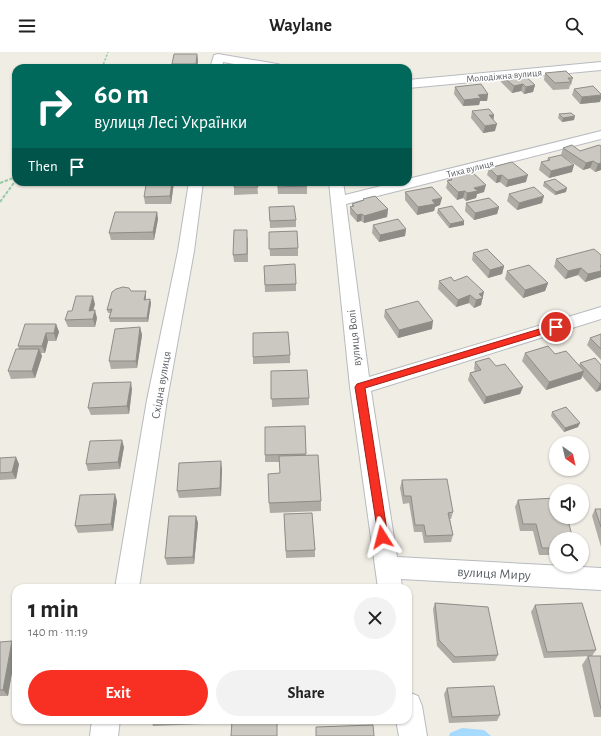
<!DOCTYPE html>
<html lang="en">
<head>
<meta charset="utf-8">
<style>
  :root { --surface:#fff; --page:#f2f2f2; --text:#222; --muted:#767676; --accent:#f73023 }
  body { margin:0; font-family:"Alegreya Sans",sans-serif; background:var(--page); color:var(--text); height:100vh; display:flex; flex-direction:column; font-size:15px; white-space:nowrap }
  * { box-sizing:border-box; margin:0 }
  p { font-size:13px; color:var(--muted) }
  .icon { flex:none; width:22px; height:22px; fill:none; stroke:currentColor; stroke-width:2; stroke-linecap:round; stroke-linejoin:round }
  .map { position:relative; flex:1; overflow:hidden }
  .details { position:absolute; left:12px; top:532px; width:400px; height:140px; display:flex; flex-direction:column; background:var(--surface); border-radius:12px; box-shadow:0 1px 3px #0004 }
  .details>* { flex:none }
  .top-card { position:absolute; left:12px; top:12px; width:400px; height:122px; border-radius:12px; box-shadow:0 1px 3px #0004; background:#00695c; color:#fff; overflow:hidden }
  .needle { width:26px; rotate:146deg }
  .fabs { position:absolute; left:549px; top:384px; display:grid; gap:8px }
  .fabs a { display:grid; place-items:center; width:40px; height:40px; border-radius:50%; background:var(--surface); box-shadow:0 1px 3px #0004; font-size:20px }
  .pin { position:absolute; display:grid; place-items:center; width:34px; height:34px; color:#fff; margin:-17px; border:2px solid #fff; border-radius:50%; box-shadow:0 1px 4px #0007 }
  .me { position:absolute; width:44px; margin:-22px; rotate:351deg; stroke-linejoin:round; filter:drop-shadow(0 0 3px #0008) }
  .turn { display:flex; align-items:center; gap:14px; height:84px; padding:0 16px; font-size:18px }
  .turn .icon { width:52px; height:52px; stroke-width:2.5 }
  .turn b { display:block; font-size:28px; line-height:34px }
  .then { display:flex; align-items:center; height:38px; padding:0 16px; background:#0003; gap:8px; font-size:15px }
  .round { display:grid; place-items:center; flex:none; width:42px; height:42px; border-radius:21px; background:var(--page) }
  .overview { display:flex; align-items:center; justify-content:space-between; height:68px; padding:0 16px }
  h1 { font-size:24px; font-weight:700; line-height:30px }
  .action { display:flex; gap:8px; margin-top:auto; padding:8px 16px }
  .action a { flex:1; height:46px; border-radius:24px; background:var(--accent); color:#fff; font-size:16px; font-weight:700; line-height:46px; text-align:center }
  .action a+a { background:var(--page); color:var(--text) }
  header { display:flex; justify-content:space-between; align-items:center; height:52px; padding:0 16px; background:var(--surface); font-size:18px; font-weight:700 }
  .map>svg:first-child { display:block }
</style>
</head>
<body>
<header><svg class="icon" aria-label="menu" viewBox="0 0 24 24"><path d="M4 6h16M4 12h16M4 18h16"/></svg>Waylane<svg class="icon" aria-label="search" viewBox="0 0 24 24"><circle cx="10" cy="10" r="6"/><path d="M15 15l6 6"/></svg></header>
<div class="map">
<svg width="601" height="684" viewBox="0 0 601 684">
  <rect width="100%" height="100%" fill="#f0ede4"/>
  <path fill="#a6daff" d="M462,676L484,678L491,684H449L450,681Z"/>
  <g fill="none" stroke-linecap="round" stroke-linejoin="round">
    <g stroke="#b7bbbf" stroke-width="2">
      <path id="minor" d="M218,2L277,12L281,13L283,16H256L223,10L222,16H210L214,3Z
        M601,10V18L408,36V28Z
        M601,79V87L346,152L369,325L601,255V267L371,339L397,505L601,516V538L401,527L402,536H378L350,335L329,130H343L345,143L397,130H408V127Z
        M189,130H203L194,199L167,348L139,536H115L147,348L178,199Z
        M408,640L418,644L422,654L427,684H399L396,668H408Z
        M92,668H120L118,684H90Z"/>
    </g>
    <path stroke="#97cba5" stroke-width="1.5" stroke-dasharray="2.5 1.5" stroke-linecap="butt" d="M102,16L108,0"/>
    <path stroke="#97cba5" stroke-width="2" stroke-dasharray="3.5 1.5" stroke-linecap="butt" d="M0,131L16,125
      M0,150L16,128"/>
    <use href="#minor" fill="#fff" fill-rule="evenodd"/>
  </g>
  <path fill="#afaca6" d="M197,2L198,9L197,16H172V12Z
    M545,21L573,26L571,33H570L569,37L553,38L544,28Z
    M502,24L514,25L535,33L533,40L524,42L521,39L512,41L501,30Z
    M455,35L488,42L487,49H480L479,53L463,54L454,42Z
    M574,37L600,50L580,52L572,43Z
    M472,59L494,63L493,68L495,79L483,81L471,66Z
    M559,62L574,68L562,70L558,66Z
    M601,94V118L595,120L590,116L583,118L561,103L563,96L580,99Z
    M548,106L572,120L549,126L539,118L541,110L547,109Z
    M489,116L526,130L506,135L500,130L496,131L487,123Z
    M449,124L484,140L477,142L476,146L466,149L463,146L457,148L446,136Z
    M152,130H174L171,152H145L144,145L151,132Z
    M257,130L258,142L234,143V135Z
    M277,130L307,134V142H278Z
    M544,130L566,140L555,143L543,134Z
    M405,140L440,153L435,155L434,159L417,163L405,148Z
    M509,142L542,151L517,158L507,149Z
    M363,147L388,157L387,165L364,171L361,169L357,170L350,162V155L352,154V152L363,149Z
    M466,151L499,155L497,162L474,168L465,159Z
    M269,155L296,168V175L270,176Z
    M438,157L464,169V173L449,176L437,161Z
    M157,160L158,167L154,188H111L109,181Z
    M373,173L406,177L405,184L379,190L372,181Z
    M269,180L298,196V204H270Z
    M248,185V210H234L233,203Z
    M473,201L504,214L502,222L488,226L472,208Z
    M601,203V225L585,230L578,223L565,227L554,215L556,207Z
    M264,214L296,232V239L265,240Z
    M507,219L548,231L545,239L523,246L505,227Z
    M439,229H454L482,245L481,253L474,256L469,251L456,255L438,237Z
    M131,239H146V248L151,251L148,270H110L109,266L110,261H108L107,258Z
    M95,252L93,259L97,266L95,275H68L65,268L72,259Z
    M385,258L432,277L398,286L384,265Z
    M56,272L59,280L56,289H48L45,301H41L42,304L35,326L11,327L8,319L19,297L18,294Z
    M140,275L142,283L137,316L111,317L109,309Z
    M601,282V308L587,293L590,286Z
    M525,301L579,313L580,311L601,313V338L596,340L582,324L581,327L546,338L522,309Z
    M290,303V311L253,312V305Z
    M475,310L496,314L523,335L520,342L484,352L468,328L470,321L475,319L474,317Z
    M271,319L309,346V353L272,355Z
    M132,337L129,362L91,363L88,356Z
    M552,360L578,375L564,380L551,364Z
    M305,374L306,403L321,449V459L270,461L269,451L280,421V410H265V403Z
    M124,395L120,417L88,419L86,412Z
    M0,406L19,412L16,427L0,428Z
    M222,417L221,444L179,446L177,439Z
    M402,428L453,460L451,467H450L453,483L451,490L424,491L422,480H414L409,451L403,452L400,436Z
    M518,448L556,487V503H539L533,479H520L515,455Z
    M117,449L113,479L78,481L75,474Z
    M595,457H601V495L592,464Z
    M284,462L315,498V505L286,506Z
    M196,464L198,471L194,512L167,513L165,506Z
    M435,551L498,603L495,609L453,611L437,594L433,557Z
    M535,553L596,598L592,604L544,606L531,560Z
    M0,590L16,594V597L8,644H0Z
    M588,604H601V665H594L582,613Z
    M447,636L500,663L497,669L449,671L444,642Z
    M151,668H206L205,672L153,674Z"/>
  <path fill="#8e8c87" d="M197,2L198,9L197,16H196V12Z
    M523,32L521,39L512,41L514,34Z
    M535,33L533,40L524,42L526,35Z
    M488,42L487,49H480L479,53L463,54L464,48L478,43Z
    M601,43V47L600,50L580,52L582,45Z
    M489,63H494L493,70Z
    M575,64L574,68L562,70L563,66Z
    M497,72L495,79L483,81L485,74Z
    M593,109L590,116L583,118L586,111Z
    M601,111V118L595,120L598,112Z
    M574,113L572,120L549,126L551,119Z
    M502,123L500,130L496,131L497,124Z
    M528,123L526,130L506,135L508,128Z
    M172,130H174L171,152L170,144Z
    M486,133L484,140L477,142L476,146L466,149L467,141L474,136Z
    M567,136L566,140L555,143L556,140Z
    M465,139L463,146L457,148L458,140Z
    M544,144L542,151L517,158L519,151Z
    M442,146L440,153L435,155L434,159L417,163L418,155L432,148Z
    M499,155L497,162L474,168L475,161Z
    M388,157L387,165L364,171V164Z
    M157,160L158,167L154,188L153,180Z
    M362,162L361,169L357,170V163Z
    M464,169V173L449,176L450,172Z
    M406,177L405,184L379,190L380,183Z
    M504,214L502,222L488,226L490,218Z
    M601,214V225L585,230L588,222Z
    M581,216L578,223L565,227L568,219Z
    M548,231L545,239L523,246L525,238Z
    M146,239V243L145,251L144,248Z
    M484,240L481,253L474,256L476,248L479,242Z
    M470,243L469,251L456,255L458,248Z
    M93,244L95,252L91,266L89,259Z
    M150,247L151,251L148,270L147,266Z
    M95,258L97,266L95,275L93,267Z
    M433,269L432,277L398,286L399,278Z
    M56,272L59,280L56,289L54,281Z
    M140,275L142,283L137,316L136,309Z
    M46,281L48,289L45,301L42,294Z
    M39,297L42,304L35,326L32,319Z
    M584,319L581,327L546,338L549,330Z
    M131,330L132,337L129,362L127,354Z
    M600,332H601V338L596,340Z
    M523,335L520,342L484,352L486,345Z
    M580,371L578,375L564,380L565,376Z
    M122,388L124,395L120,417L118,410Z
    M16,405L19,412L16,427L12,420Z
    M221,409L222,417L221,444L220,436Z
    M115,442L117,449L113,479L111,472Z
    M196,464L198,471L194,512L193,505Z
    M12,589L16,594V597L8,644L3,638Z"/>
  <path fill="#cbc8c1" stroke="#8e8c87" d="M174,2H197L196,12H172Z
    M566,19L573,26H568L571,30L555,31L545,21Z
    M511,22L514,25L524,23L535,33L526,35L523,32L514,34L502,24Z
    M481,32L488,42L478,43L481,46L464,48L455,35Z
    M593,34L601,42V43L582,45L574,37Z
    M489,57L494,63H489L497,72L485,74L472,59Z
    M571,61L575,64L563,66L559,62Z
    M572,93L580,99L599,93L601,94V111L598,112L593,109L586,111L563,96Z
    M561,103L574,113L551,119L541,110L550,108L548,106Z
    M512,110L528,123L508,128L502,123L497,124L489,116Z
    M471,119L486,133L474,136L478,139L467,141L465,139L458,140L447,129L452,128L449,124Z
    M555,127L567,136L556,140L544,130Z
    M152,130H172L170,144L144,145L146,133L151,132Z
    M234,130H257L258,135H234Z
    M278,130H306L307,134L278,135Z
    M432,135L442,146L432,148L435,152L418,155L405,140Z
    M534,135L544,144L519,151L509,142Z
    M375,144L388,157L364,164L362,162L357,163L350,155L354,154L352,152L364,148L363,147Z
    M489,146L499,155L475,161L466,151Z
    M294,154L296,168L270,169L269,155Z
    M452,154L464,169L450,172L438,157Z
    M115,160H157L153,180L109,181Z
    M398,167L406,177L380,183L373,173Z
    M234,178H247V202L233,203Z
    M297,179L298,196L269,197V180Z
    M487,197L504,214L490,218L473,201Z
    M594,197L601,203V214H600L601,215V219L588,222L581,216L568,219L556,207Z
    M295,212L296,232L265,233L264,214Z
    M529,213L548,231L525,238L507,219Z
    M467,224L484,240L479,242L483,246L476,248L470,243L458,248L439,229L451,225L454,229Z
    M123,235L129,236L131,239H146L144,248L150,247L147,266H109L112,257L107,258L112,240L116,237Z
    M76,244H93L89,259L95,258L93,267L65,268L68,259H72Z
    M418,249L433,269L399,278L385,258Z
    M25,272H56L54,281H46L42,294H18Z
    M140,275L136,309H109L115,277Z
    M288,280L290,303L253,305V281Z
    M601,282V297L590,286Z
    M548,294L555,302L566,299L584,319L549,330L525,301Z
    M16,297H39L32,319H8Z
    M489,306L496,314L505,312L523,335L486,345L470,321L481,318L475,310Z
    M595,306L601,313V332H600L580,311Z
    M307,318L309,346L271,347V319Z
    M131,330L127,354L88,356L93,331Z
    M566,355L580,371L565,376L552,360Z
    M305,374L306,402L265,403V375Z
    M122,388L118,410L86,412L90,389Z
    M318,403L321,449L269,451L268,422L280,421L279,404Z
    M16,405L12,420L0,421V406Z
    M221,409L220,436L177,439L179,411Z
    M447,427L453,460L448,461L453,483L426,484L424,473H415L411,444H404L402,428Z
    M115,442L111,472L75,474L80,443Z
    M556,446V465H567L573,487H556V496H542L536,472H523L518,448Z
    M595,457H601V475Z
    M312,461L315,498L286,499L284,462Z
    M169,464H196L193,505L165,506Z
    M435,551L488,555L498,603L455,605L439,588Z
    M582,551L596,598L547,600L535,553Z
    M12,589L3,638H0V590Z
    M588,604H601V657Z
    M494,634L500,663L452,665L447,636Z
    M151,668H172L151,669Z
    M265,668H277V684H231L232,669Z
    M373,673L374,684H316V675Z"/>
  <path fill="#f73023" stroke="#a11f17" d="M556,272L560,275L559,277L365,336L388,485L386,489L382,490L379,489L355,335L357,332Z"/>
  <g text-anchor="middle" stroke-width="3" stroke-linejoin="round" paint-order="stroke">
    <g font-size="10" fill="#5c6166" stroke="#fff">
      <text transform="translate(504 23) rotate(-5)" y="4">Молодіжна вулиця</text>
      <text transform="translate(470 116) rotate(-14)" y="4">Тиха вулиця</text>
    </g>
    <g font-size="12" fill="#5c6166" stroke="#fff">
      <text transform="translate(354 286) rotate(-96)" y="4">вулиця Волі</text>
      <text transform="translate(161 333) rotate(-80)" y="4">Східна вулиця</text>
    </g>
    <g font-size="14" fill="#5c6166" stroke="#fff">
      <text transform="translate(494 521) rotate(3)" y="5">вулиця Миру</text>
    </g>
  </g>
</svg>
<div class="fabs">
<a><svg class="needle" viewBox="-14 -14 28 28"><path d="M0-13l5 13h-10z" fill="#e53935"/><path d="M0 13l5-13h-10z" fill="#767676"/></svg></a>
<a><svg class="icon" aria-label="sound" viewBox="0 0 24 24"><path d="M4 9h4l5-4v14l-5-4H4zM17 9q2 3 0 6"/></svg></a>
<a><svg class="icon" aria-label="search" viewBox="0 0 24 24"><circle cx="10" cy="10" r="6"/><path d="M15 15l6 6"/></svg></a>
</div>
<div class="pin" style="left:556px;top:275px;background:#d93025"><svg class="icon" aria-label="arrive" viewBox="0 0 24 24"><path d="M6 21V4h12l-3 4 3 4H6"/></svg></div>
<svg class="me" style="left:382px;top:485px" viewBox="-20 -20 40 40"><path d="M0-17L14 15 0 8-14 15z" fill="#f73023" stroke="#fff" stroke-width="4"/></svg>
<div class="top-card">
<div class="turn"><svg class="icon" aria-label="right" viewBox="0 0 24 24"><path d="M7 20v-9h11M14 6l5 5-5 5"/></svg><div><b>60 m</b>вулиця Лесі Українки</div></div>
<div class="then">Then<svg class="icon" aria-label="arrive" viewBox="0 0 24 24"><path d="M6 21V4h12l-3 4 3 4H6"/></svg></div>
</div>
<section class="details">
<div class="overview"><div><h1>1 min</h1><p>140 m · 11:19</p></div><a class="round"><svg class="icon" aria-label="close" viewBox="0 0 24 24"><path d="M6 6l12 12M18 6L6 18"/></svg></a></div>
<div class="action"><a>Exit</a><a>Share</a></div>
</section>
</div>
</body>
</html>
